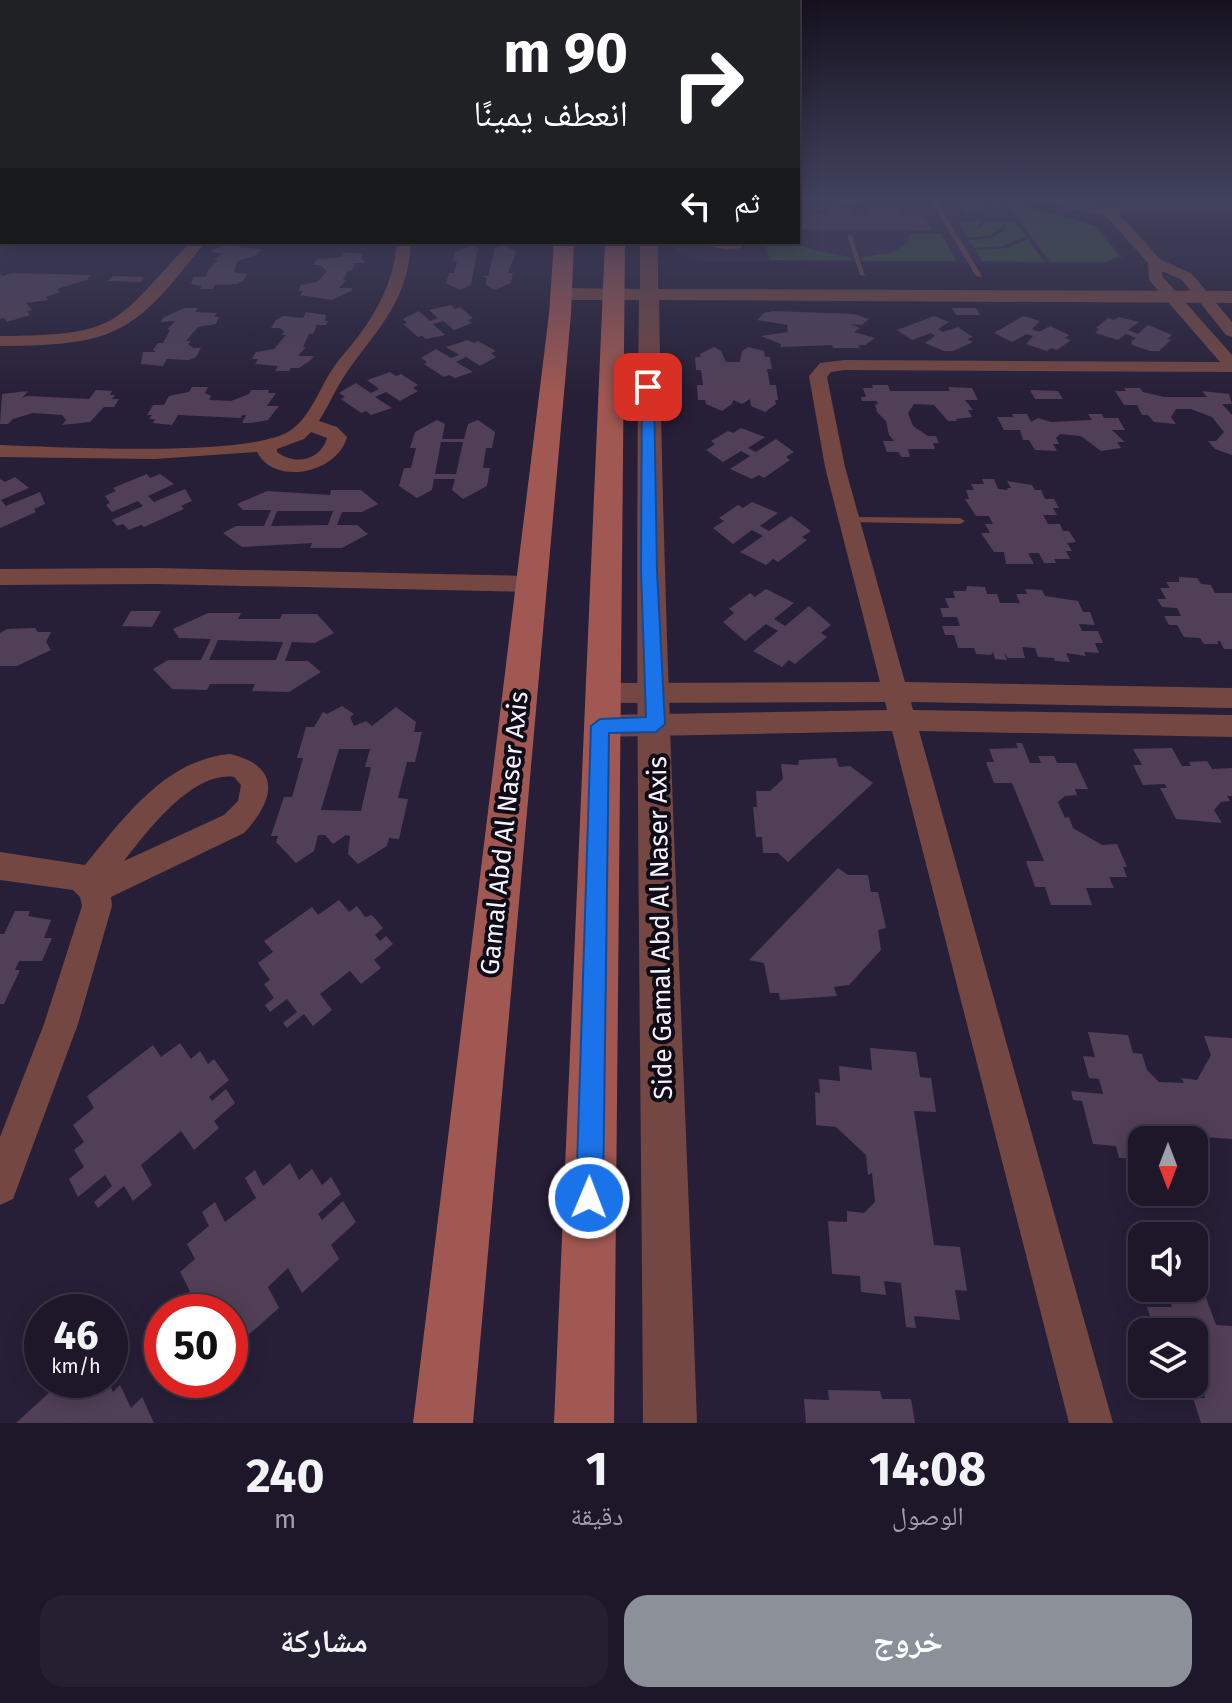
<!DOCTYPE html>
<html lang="ar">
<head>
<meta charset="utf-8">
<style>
  :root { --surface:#1d1729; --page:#252031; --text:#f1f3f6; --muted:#a09fa8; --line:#3b3646; --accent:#8c9099 }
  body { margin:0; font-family:"Fira Sans","Noto Naskh Arabic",sans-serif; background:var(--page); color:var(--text); direction:rtl; height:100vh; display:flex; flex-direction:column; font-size:30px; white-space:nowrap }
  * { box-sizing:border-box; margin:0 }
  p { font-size:26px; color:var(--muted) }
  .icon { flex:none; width:44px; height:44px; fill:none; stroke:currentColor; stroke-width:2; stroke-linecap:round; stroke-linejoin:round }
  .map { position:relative; height:1423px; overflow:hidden; direction:ltr }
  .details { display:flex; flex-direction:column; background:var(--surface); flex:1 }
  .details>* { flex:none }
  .guide { position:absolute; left:0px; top:0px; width:800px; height:244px; box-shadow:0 4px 20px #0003,0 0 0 2px var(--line); direction:rtl; background:#202124; color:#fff; overflow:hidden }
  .needle { width:52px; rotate:180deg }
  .controls { position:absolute; left:1128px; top:1126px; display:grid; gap:16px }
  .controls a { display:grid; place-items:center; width:80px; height:80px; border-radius:16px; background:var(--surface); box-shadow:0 4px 20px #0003,0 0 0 2px var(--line); font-size:40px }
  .speed { position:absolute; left:24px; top:1294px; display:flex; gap:16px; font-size:40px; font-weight:700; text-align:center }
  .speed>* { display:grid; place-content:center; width:104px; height:104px; border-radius:50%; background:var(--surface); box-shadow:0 4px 20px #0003,0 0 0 2px var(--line); line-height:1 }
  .speed small { font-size:20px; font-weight:400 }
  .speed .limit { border:12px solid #d22; background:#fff; color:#111 }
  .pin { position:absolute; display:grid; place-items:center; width:68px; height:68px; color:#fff; margin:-34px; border-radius:16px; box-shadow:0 4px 12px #0006 }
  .me { position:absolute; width:88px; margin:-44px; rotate:1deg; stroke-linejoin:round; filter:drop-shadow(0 0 6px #0008) }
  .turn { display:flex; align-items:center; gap:28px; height:168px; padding:0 40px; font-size:36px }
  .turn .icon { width:104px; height:104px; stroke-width:2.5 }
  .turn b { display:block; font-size:56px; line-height:68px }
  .then { display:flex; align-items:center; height:76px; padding:0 40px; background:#0003; gap:16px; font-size:30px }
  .eta { display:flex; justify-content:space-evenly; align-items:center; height:136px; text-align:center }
  .eta b { font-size:48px; font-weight:700; line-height:56px }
  .action { display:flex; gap:16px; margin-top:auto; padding:16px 40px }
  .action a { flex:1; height:92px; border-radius:24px; background:var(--accent); color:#fff; font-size:32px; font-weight:700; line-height:92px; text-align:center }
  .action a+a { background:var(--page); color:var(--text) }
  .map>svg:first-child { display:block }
</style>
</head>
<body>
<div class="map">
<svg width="1232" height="1423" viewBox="0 0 1232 1423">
  <rect width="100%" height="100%" fill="#271f37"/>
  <path fill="#322745" d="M798,198H1010L1039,211L1099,226L1124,257L1114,263L1091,264L703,261L689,259L675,249L674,242H798Z"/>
  <path fill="#3a5337" d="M1004,200L1095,226L1119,256L1106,262H1050Z
    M958,221H980L979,226L973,230L983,226L985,221H1002L1003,227L991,235L968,238Z
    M1004,221H1015L1026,236L1003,246L974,248L969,240L992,238L1005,230Z
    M910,234H942L956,261H863L862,257L891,253L908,243Z
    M1028,239L1044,262L982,261L976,250L1008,248Z
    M766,242H794L813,250L850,257L851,260H769Z"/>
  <path fill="#513f57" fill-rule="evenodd" d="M798,198H860L863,205H840L841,208H849L851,215H872L869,208H900L904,215H925L932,230L798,229V207H806L808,214H828L826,208H833L830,201H798Z
    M956,198H976L987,214L966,213Z
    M230,243H241L238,247L261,249L257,255L237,261L234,272L247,274L244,280L237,284L215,285L213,289H200L201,286L191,284L193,277H206L208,270L218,260H214L222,253H211L213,250Z
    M472,245L478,248L471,285L460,290L446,283L449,273H454L457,261H453L455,252Z
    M503,245L516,252L508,273H513L511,283L494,290L486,285L487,278L482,276H488L495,248Z
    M344,252L362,254V260H364L363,263H352L355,264L352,270H348L343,280H346L339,288H353L351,291L332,300L300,295L303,291H298L301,285L317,282L327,271L320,265H313L317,259L342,257Z
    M0,273L2,276L12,273L91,275L87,280L57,289L60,292L46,297L49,300L26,303L32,310L27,311L30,315L7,322L4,318L0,319Z
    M113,276L145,277L141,282L108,281Z
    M451,305L455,309L460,307L473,318L468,320L472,323L454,330L443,321L433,324L445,335L426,339L422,336L418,337L403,324L407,323L403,319L419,311L430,321L438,318L429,310Z
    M184,308H198L195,312L217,313L214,317H219L216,324L198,327L186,341H191L188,344L193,348H201L196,357L189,360L167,359L163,366L141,364L143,352H156L153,350L158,343H163L170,330H167L175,321L160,322L163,318Z
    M952,308H976L980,315H956Z
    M773,311L854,314L869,319L862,325L850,324L860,328L854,332L875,338L865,345H858L860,348H833L832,345L781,347V344L761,336L788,332L787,325L757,320L764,313Z
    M306,312L326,315L325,321H328L326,325H314L317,326L313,334H309L303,347H306L298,356H314L311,360L299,368H291L289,371H275L278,366L255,364L258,359H252L256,352L274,349L286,335H282L284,331L279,328H271L276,320L283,316L303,318Z
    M934,316L949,322L938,329L943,332L958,327L973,337L967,339L973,342L953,351H944L925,343L935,336L931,333L912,340L897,330Z
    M1023,316L1040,321L1032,329L1039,332L1050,326L1069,335L1065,338L1071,340L1057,350L1051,348L1047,351L1026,344L1033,336L1027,334L1012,342L994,333Z
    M1119,317L1139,322L1128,330L1138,334L1148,325L1172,335L1167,339L1171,340L1159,351H1150L1132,345L1131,342L1136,338L1126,334L1118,340L1095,333L1099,329L1096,328L1108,318L1114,320Z
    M468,340L474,343L478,341L496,351L491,353L496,357L480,366L466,357L456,362L473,372L455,378L449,375L444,377L424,364L427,362L421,358L436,349L451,358L459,355L446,347Z
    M714,347L721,351L726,362H740L742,351L748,347L764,351L765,357H770L772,369H767L770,385H776L778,400H775L776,404L765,412L751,406L750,399L742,404L733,400L732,404L722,411L706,404L705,400H698L697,385H703L701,370H696L695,357H701L700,354Z
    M390,372L396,376L401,374L418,385L413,388L418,391L400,401L386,392L375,397L392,408L371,415L366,411L361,413L341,399L345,397L339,393L356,383L371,393L379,389L367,380Z
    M872,385H888L890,391H950L948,387L972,388L978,400H965L973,410H968L972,417L956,419L957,421H948L934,405L914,404L908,413L913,426L928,436H936L939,443H933L935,449H908L910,457H901L899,452H887L883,441H894L889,435L886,421L877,412L875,404H878L877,401H862L861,397H866L863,388H873Z
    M192,387H208L205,393L211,396L209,400L231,401L249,394L251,390H269L268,393H276L267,406H279L268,420L251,423H242L246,415H242L241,418L178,415L172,425L153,423L155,419H149L152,415H147L153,405H164L169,396L189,392Z
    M1124,388H1140L1143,392L1164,397H1207L1202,391L1229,394L1232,404H1222L1232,415V455L1215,449L1208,441H1216L1224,432L1212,417L1191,409H1176L1171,417L1176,424L1154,422L1148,415H1142L1137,405H1124L1115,391H1126Z
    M96,390L112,391L110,395H115L112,399H119L114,407H104L90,422L62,425L66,420L62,415L33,413L13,419L8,424H0L2,394L28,391L22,398L27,396L89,399Z
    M1030,390L1058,391L1063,399H1035Z
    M1012,414H1027L1031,422L1038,418L1051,422L1092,420L1088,414H1102L1104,418H1118L1125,430H1112L1125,442H1117L1121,448L1101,451L1081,436L1060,434L1056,438L1059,444H1053L1057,451L1035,450L1029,440H1023L1020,430H1004L997,417H1013Z
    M437,420L445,424L442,439H464L468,424L478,420L495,432L492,448H486L483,468H490L487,486L463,499L452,490L455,479H434L432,490L417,498L399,486L404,468H411L416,448H410L415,432ZM441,442H463L456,474H435Z
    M741,428L765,437L748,448L756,452L776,439L794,452L786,457L790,460L764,478L759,475L752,479L730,469L750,456L741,451L723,462L706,450L715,444L711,441L728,431L733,433Z
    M147,474L150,478L160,474L174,484L148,496L154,502L185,489L192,501L181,506L184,509L144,527L141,525L129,530L123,524L117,526L112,520L143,506L138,501L112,512L106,505L110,503L105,496L116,491L113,488Z
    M15,477L29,488L1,500L6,506L40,492L45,504L34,509L36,512L0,528V479L5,482Z
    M982,479H994L998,489L1008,490L1007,488H1011L1007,481L1032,485L1035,490H1041L1045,499H1054L1059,508H1053L1057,515H1043L1048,524H1060L1063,531H1069L1076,542L1067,543L1072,551H1066L1070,559H1054L1056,563H1044L1039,553H1028L1034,564H1006L1004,552H994L981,533H990L985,524H993L989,516H976L965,499H969L966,490H974L971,484H984Z
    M331,490H361L378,504L362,512H342L337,525H357L368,534L342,548H310L312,543L242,547L223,533L236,526H264L271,510H243L237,504L267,491L330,495ZM277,511H333L328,525L271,526Z
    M752,502L778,513L760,526L769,531L791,516L811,531L802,537L807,540L778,562L773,559L766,565L740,552L763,536L752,530L733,544L713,528L724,521L719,518L738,505L743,508Z
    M1179,577L1197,578L1201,584L1211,585L1215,593H1232V649H1224L1220,641H1217L1218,644H1204L1200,638L1184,637L1177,625H1169L1164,616H1181L1177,608L1162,607L1157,599H1166L1160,588H1170L1166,582H1179Z
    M967,586L985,587L987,594H997L1000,603H1020L1016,594H1027L1025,589L1042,590L1045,596L1078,601L1083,612H1090L1095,625L1079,624L1082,631H1098L1103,643H1095L1099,653L1084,652L1086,656L1066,653L1070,662L1055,661L1054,658L1038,657L1035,648L1022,647L1025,658H1008L1004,652L1007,660L995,659L993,652L991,655L976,654L974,648H958L954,635H945L942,626H960L957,617H943L940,608H949L945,598H955L953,591H966Z
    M766,589L794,603L774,619L785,626L809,606L831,625L821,633L827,637L795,664L789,660L782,667L753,651L778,631L766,624L745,641L723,622L734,613L729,609L750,593L755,597Z
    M131,611H161L152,627L122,626Z
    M208,613H241L238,619H280L282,614H317L334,633L315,643L292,642L285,661H308L321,672L289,692L252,691L255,684H210L207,690L172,689L153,669L168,660H201L211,639L179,638L173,629ZM218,640L283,642L276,660H209Z
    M35,628L38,632H51L46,642L51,650L17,666H0V633L7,629Z
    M342,706L354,714L350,717L354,726L366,721L372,726L396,707L416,722L414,732H422L415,762H407L398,798L408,799L399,839L389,838L387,846L358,864L348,854L350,836L346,835L333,844L325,835H318L314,851L296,863L276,842L278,836H271L284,797H292L303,758H297L306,727H314L323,712L327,714ZM339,749H370L365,767H371L361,811L321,810Z
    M1016,743H1022L1030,763H1041L1038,756H1054L1057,763H1076L1088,789H1075L1077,795L1065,796L1058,802L1065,818L1069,817L1073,828L1102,845L1117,844L1127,867H1123L1127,877H1109L1114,888H1086L1092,905H1051L1045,887H1035L1026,861H1044L1012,783H994L986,762H994L989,749L1018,748Z
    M1172,748L1182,766H1191L1189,762L1207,761L1212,769L1232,768V796H1227L1230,801L1221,802L1214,810L1222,823L1176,819L1160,788H1167L1165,784L1143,785L1133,765H1142L1133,749Z
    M836,758L839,767L850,766L873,783L788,862L778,853H763L762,837H756L753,807H757L756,791H770L783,779L781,764L798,765L799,760Z
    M838,868L848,875H868L871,892H878L886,928L878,930L881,950L849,985L834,987L837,996L780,1000L779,993H770L764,963L749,960Z
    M339,900L349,912L357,906L365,917L372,915L383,928L375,935L380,941L386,936L393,944L374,960L381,968L361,984L350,971L320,994L332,1010L313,1026L304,1014L287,1028L283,1023L297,1012L287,999L270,1012L265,1005L274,998L264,984L270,980L258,963L273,952L264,941L312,907L318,915Z
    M15,911H30L28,916L51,920L44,938H52L42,961H19L15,970H20L4,1004H0V934H4Z
    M1088,1032L1128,1035L1133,1053L1142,1054L1147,1070L1159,1082L1184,1083L1181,1078L1197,1080L1211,1055L1204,1036L1232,1038V1139L1146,1133L1148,1140H1142V1159L1119,1158L1116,1146L1093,1144L1082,1101L1073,1100L1071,1091L1103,1094L1099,1079L1089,1078L1083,1056L1095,1057Z
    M180,1043L191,1059L200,1051L208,1064L214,1059L229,1080L209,1097L212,1101L226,1089L235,1103L214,1121L219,1128L194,1150L181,1131L141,1165L152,1185L133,1201L124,1186L98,1208L94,1202L112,1186L105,1175L78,1197L69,1179L84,1167L74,1150L84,1142L73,1125L94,1108L87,1096L153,1045L161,1057Z
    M870,1048L916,1052L920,1077L931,1078L936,1112L914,1111L934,1245L960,1247L967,1291L955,1290L960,1320L914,1316L916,1328L906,1327L901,1283L884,1281L886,1295L861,1292L860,1276L832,1274L828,1221L847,1222V1211L864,1213L875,1202L872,1173L868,1175L866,1155L836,1127L816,1125L815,1092L820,1093L819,1079L840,1081L839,1066L872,1070Z
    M290,1163L299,1180L312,1169L322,1185L331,1177L341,1194L318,1214L322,1220L343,1201L356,1222L331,1245L339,1259L302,1293L288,1268L268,1287L279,1308L239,1343L230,1324V1312H182L177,1302L190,1291L180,1272L195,1259L187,1244L209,1226L202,1212L215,1202L225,1222L256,1198L245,1178L255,1170L263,1186Z
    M1167,1292H1204L1216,1325L1232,1326V1423H1201L1193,1398H1205L1198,1376H1194V1332H1155L1147,1307H1172Z
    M63,1380H66L72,1393L86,1380H108L113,1392L120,1385L131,1408L142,1397L154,1423H16Z
    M828,1390L880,1391L882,1399H911L915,1423H806L804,1399L829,1400Z"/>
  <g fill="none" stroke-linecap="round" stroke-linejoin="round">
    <path fill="#744742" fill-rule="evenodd" d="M929,198H935L982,276L981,277L976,276Z
      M989,198H995L1000,208H996Z
      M847,235L852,236L865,276L860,275Z
      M695,242H720V244L735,246V242H741V248C728,252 707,246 695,242Z
      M849,517L960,518L965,521L960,524L846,522L844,520Z"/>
    <path fill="#744742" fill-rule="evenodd" d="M1039,198H1058L1102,207L1122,205L1137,198L1232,199V207L1140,208L1119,214L1160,259L1192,274L1232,322V337L1226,335L1182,280L1162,271V276L1232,355V372L844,370L831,372L827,377L845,467L905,682L1232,688V708L911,702L913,710L1232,715V737L919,731L1113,1423H1069L892,731L600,737L591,733L587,726L591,719L600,715L887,710L885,702L601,703L592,700L588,693L592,686L601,683L880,682L825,467L809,376L820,363L844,360L1220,362L1149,280L1148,263L1105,215L1064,208Z
      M190,242H205C133,335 117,345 0,346V336C120,335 113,325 190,242Z
      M397,242H411C408,305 375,330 343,378C334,392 328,407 319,421L337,427L347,437C337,474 274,486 257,452L155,459L0,457V445C55,447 252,458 291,430C313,415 322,380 339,360C370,324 393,290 397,242ZM311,432L327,438C321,460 295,466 277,452V449L304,439Z
      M155,568L531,576L539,578L542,584L539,590L531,592L155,584L0,585V569Z
      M230,754C282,766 275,800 244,833L111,897L112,906L78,1024L13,1199L0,1205V1137L44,1024L82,906L80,897L73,890L0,880V852L85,865C124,818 164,760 230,754ZM234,777L241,785L238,801L224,815L124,861C147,832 192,771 234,777Z"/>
    <path fill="#744742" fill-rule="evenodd" d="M640,242H658V289L1232,291V303L659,300C664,675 684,1049 697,1423H643C641,1049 634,674 639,300H562L552,294L562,288L640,289Z"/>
    <path fill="#a15852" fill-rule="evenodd" d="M554,242H574L571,314L473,1423H413L549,314Z
      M605,242H625L614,1423H554Z"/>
  </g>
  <linearGradient id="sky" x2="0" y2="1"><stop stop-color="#15111e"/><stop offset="0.5" stop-color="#41425e"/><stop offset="1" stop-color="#41425e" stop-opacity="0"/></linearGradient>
  <rect width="1232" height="397" fill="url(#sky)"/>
  <path fill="#1a73e8" stroke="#114b97" stroke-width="2" d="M648,384L654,387L657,570L665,724L656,732L609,733L603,1198L599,1208L589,1212L580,1208L576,1198L591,726L600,719L646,717L641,570L642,387Z"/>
  <g text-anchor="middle" stroke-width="8" stroke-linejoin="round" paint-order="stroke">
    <g font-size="26" fill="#f6f3fd" stroke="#0f0b16">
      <text transform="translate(504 833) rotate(-84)" y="9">Gamal Abd Al Naser Axis</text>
      <text transform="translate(660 928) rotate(-91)" y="9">Side Gamal Abd Al Naser Axis</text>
    </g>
  </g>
</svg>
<div class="controls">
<a><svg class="needle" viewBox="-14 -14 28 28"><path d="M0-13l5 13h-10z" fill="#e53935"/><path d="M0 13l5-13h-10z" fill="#a09fa8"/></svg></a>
<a><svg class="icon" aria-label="sound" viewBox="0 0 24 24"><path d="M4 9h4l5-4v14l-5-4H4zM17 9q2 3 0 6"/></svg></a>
<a><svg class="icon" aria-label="layers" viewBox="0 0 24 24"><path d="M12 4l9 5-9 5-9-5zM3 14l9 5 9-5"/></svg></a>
</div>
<div class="speed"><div>46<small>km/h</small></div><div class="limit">50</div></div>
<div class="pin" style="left:648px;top:387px;background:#d93025"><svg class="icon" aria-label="arrive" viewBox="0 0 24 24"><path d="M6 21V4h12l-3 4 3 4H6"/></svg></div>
<svg class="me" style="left:589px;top:1198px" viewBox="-20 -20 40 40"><circle r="17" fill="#1a73e8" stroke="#fff" stroke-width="3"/><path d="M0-11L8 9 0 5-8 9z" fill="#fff"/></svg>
<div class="guide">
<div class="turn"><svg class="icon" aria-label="right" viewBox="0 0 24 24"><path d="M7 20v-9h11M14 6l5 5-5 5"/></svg><div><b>90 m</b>انعطف يمينًا</div></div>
<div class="then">ثم<svg class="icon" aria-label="left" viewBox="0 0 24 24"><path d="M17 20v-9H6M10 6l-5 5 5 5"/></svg></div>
</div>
</div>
<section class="details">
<div class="eta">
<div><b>14:08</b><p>الوصول</p></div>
<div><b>1</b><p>دقيقة</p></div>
<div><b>240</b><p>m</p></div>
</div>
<div class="action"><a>خروج</a><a>مشاركة</a></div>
</section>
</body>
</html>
